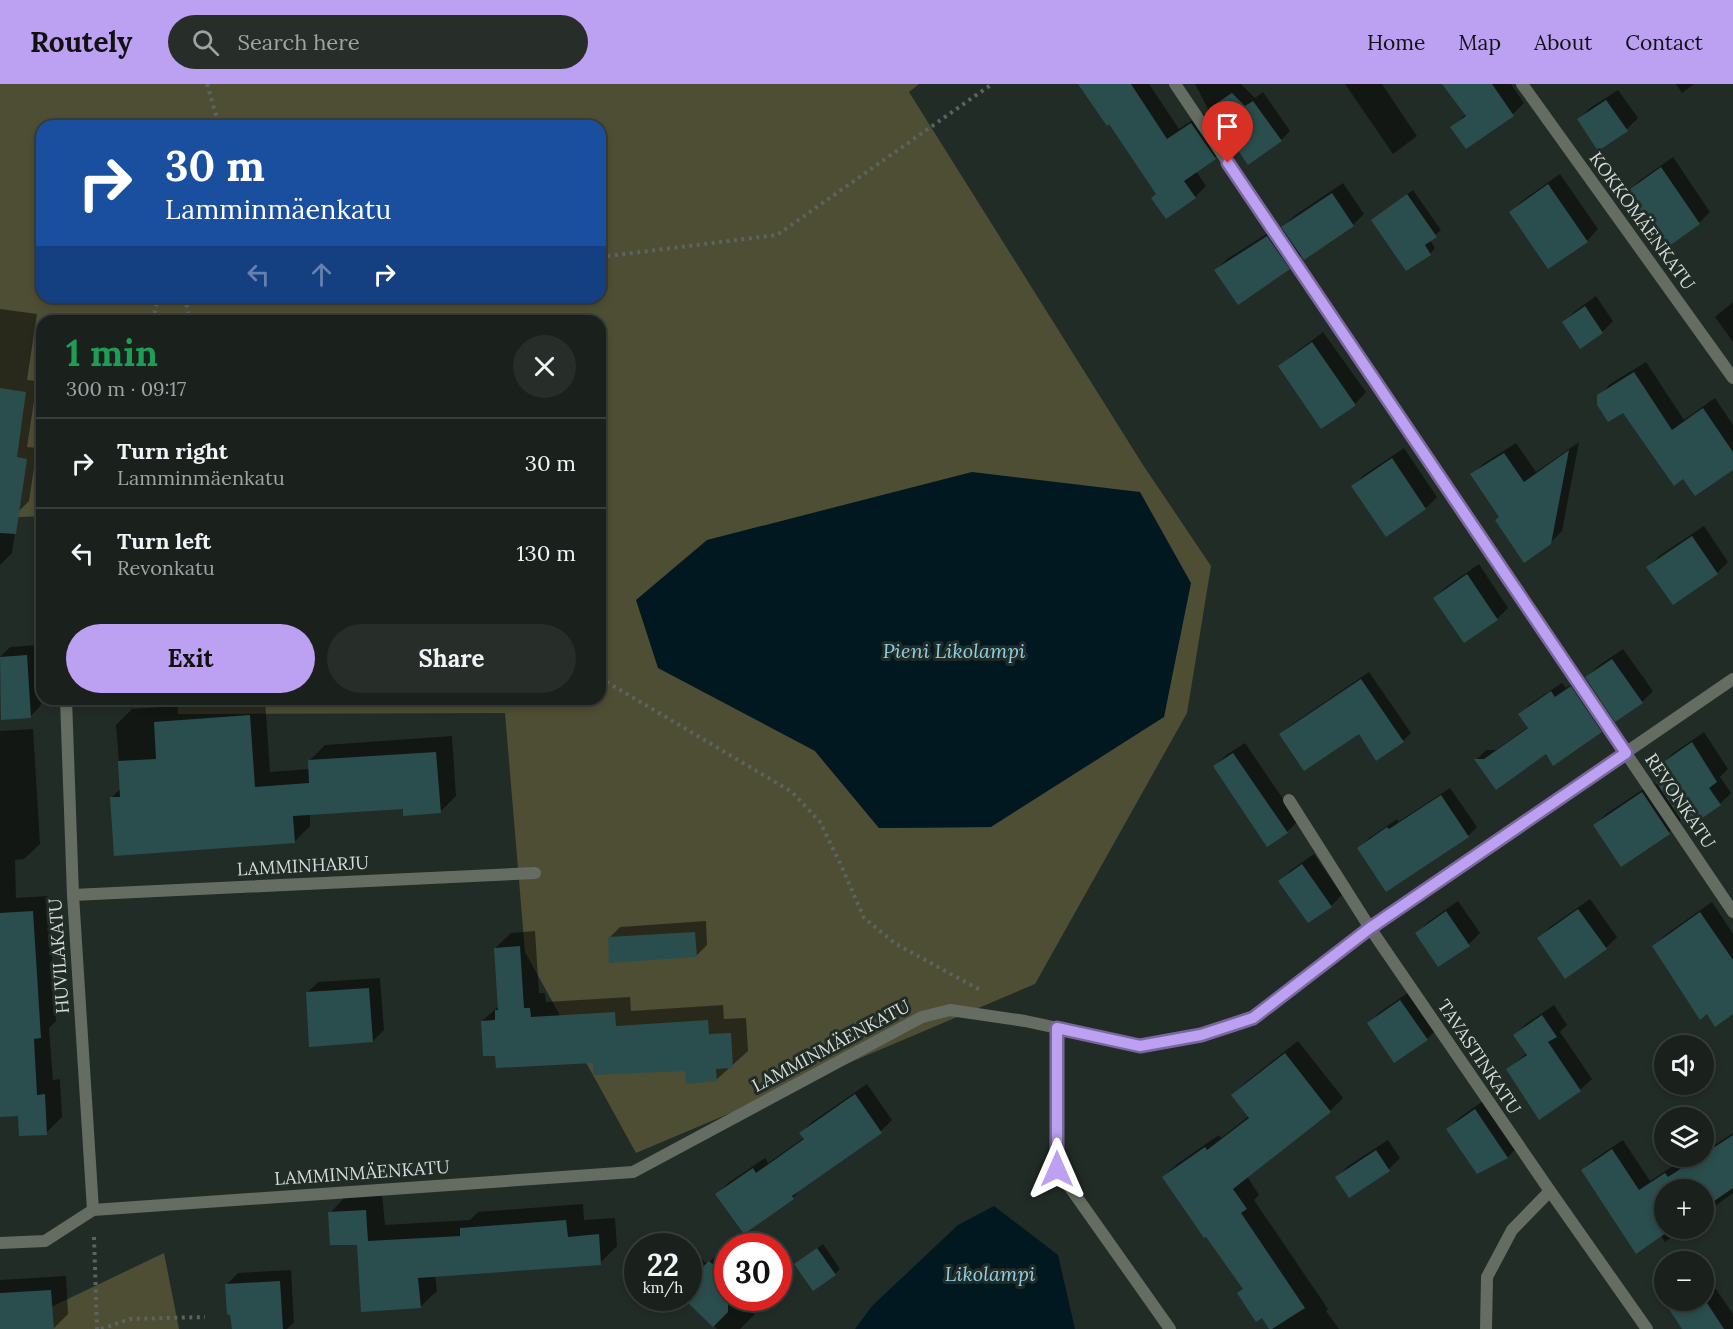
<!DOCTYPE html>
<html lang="en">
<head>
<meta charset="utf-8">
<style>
  :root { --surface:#1a211d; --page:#272e2a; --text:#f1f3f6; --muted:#9fa3a4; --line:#383e3b; --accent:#bca0f2 }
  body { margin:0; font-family:Lora,serif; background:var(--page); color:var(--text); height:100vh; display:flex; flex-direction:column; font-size:22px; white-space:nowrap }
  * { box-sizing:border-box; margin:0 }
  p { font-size:20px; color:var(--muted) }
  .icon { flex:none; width:33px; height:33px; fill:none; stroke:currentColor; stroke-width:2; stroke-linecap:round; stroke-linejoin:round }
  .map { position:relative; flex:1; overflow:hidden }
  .panel { position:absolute; left:36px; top:231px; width:570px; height:390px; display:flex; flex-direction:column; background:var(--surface); border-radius:18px; box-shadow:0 3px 9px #0003,0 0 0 2px var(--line) }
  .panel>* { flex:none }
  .guide { position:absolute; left:36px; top:36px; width:570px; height:183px; border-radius:18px; box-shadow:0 3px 9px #0003,0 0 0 2px var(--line); background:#1a4fa0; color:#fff; overflow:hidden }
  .controls { position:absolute; left:1654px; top:951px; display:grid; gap:12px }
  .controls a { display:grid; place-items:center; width:60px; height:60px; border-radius:50%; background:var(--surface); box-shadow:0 3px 9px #0003,0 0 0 2px var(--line); font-size:30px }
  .speed { position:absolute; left:624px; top:1149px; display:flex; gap:12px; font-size:30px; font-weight:700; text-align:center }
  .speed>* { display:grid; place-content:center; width:78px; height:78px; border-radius:50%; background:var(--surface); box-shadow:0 3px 9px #0003,0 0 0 2px var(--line); line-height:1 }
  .speed small { font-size:15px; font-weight:400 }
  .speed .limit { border:9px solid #d22; background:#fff; color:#111 }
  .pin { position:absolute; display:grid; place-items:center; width:51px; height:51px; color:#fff; margin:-62px -26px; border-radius:50% 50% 50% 0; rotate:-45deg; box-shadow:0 0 6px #0007 }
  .pin .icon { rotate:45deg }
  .me { position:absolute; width:66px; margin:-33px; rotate:0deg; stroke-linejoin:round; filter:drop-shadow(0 0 4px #0008) }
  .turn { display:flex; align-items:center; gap:21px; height:126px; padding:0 30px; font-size:27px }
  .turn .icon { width:78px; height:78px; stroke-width:2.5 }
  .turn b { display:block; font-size:42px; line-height:51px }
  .lanes { display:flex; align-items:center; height:57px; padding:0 30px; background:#0003; justify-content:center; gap:30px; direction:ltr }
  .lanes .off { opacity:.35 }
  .round { display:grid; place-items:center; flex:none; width:63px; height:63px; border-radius:32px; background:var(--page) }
  .head { display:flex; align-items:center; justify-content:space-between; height:102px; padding:0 30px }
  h1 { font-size:36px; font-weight:700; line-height:45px; color:#1e9e55 }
  .action { display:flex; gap:12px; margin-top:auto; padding:12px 30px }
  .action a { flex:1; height:69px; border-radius:36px; background:var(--accent); color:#111; font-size:24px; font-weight:700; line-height:69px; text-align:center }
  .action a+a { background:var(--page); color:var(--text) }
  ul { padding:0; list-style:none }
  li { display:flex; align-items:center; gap:18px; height:90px; padding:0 30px; border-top:2px solid var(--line) }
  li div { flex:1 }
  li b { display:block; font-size:22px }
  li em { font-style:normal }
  header { display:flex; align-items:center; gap:36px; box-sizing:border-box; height:84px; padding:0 30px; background:var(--accent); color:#111 }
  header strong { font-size:28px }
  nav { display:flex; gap:33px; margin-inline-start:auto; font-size:21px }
  .search { width:420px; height:54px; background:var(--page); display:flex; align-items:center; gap:15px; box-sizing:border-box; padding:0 21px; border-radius:33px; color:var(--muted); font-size:22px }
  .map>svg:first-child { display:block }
</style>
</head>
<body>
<header>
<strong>Routely</strong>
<div class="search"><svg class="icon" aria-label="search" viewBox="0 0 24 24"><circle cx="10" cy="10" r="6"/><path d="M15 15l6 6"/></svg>Search here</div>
<nav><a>Home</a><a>Map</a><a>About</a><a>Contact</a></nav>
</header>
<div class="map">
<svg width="1733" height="1245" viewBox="0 0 1733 1245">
  <rect width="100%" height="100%" fill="#222c27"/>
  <path fill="#4e4e34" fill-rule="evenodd" d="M0,0H919L909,8L1143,381L1211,482L1187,629L1035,900L636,1069L525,868L505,629L178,630L177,615H600V237H42V432L0,434ZM42,42H600V213H42ZM815,667L991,743L879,744Z
    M164,1169L179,1245H36L49,1224Z"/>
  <path fill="#011820" d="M972,388L1140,408L1191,499L1164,633L991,743L879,744L815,667L658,584L636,516L707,456Z
    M994,1122L1058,1171L1075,1245H855L872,1222L958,1141Z"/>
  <path fill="#0007" d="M1080,0H1149L1179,45L1203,29L1205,32L1209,27L1195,0H1241L1255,14L1263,8L1290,47L1281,56L1228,61L1215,74L1196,87L1206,102L1195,113L1158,109L1110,38Z
    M1345,0H1382L1417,52L1393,70Z
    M1454,0H1511L1524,19L1513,30L1466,63L1452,43L1466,30Z
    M1676,0H1694L1682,9Z
    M1618,6L1638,34L1627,45L1579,35L1590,24Z
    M1673,73L1710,128L1699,139L1665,162L1628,108L1639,97Z
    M1560,90L1598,145L1587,157L1549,183L1511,128L1522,117Z
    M1343,99L1364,130L1353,141L1302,171L1289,184L1216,186L1227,175L1279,142L1281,145L1294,132Z
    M1413,106L1441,146L1430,156L1435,164L1430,170L1373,136Z
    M1596,212L1613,237L1602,248L1580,263L1564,238L1575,227Z
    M1733,218V258L1715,233Z
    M0,225L37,230L27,296L37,297L27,363L37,364L29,417L18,428L12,469L0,481V483Z
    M1323,248L1366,308L1354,321L1280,283L1291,272Z
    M1646,278L1684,336L1715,314L1733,341V384L1684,393L1624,327L1599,312L1610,300Z
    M1579,358L1562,447L1550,459L1501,432L1472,391L1483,380L1516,359L1536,388Z
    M1404,364L1437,413L1426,424L1386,451L1353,402L1364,391Z
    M1704,442L1728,478L1717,489L1673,519L1648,483L1659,472Z
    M1479,480L1508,524L1497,535L1434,514L1446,503Z
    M37,561L41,621L30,633L2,634L0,573L10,563Z
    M1623,565L1653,607L1642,618L1587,593L1598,582Z
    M1369,588L1411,649L1403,657L1377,674L1359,648L1281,651L1288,643Z
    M1582,594L1611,637L1601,647L1546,668L1497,703L1476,676L1486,666H1496L1528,643L1520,630L1530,620L1562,599L1566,604Z
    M265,616L270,688L310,685L309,677L325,661L452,652L456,712L440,728L404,723L310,729V742L295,757L111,714L121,704L116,641L132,625Z
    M33,645L40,760L24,775L15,776L16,814L48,812L56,937L49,944L53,996L60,995L62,1033L46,1049L19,1031L0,1032V647Z
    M1704,648L1728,685L1720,693L1731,709L1720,720L1682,735L1669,748L1622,781L1595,741L1606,730L1654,698L1656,701L1667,689L1661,681L1672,670Z
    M1245,659L1298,737L1287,748L1215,682L1226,671Z
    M1450,704L1477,743L1468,752L1359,764L1368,755L1397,735L1398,738Z
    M1314,770L1342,811L1331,822L1280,797L1291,786Z
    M1590,815L1617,853L1606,864L1539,854L1550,843Z
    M1458,817L1480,849L1469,860L1417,849L1428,838Z
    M1712,818L1733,850V929L1707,928L1654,862L1665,851Z
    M706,837L707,861L696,872L609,854L620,843Z
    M535,847L539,909H545L546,918L630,913L631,927L723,921L724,935L746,934L748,967L716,996L687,986L497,970L482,937L499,922L495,864L511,849Z
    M380,894L384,946L373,957L307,909L318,898Z
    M1412,906L1438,944L1427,955L1369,939L1380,928Z
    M1554,921L1567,941L1560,948L1592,995L1580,1006L1508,985L1527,969L1515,951L1526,940Z
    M1298,957L1343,1014L1330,1027L1247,1092L1259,1111L1254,1116L1328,1225L1326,1227L1339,1245H1271L1244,1204L1163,1093L1177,1080L1219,1051L1221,1054L1249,1032L1233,1011L1246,998Z
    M867,1000L892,1036L881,1047L803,1102L793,1114L717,1110L728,1099L765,1074L768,1079L805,1053L801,1049L812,1038Z
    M1486,1015L1519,1062L1508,1073L1477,1088L1448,1045L1459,1034Z
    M1733,1049V1109L1704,1130V1106H1665V1144H1684L1665,1158L1661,1151L1583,1086L1593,1076L1623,1056L1650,1097L1676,1080L1679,1084L1697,1072H1704V1068Z
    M1388,1056L1400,1074L1389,1085L1337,1093L1348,1082Z
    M382,1110L385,1141L470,1136L478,1128L583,1120L584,1136L615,1134L617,1162L600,1179L435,1191L437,1207L420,1223L330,1129L346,1112Z
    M823,1160L840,1185L835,1190L809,1170Z
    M721,1167L728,1173V1214H740L755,1230L740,1245H717L685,1214H688V1178L697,1170L707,1180Z
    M291,1186L294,1238L287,1245H233L227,1200L238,1189Z
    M66,1192L68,1230L53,1245H0V1196Z
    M1707,1192L1733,1230V1245H1684L1704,1216V1194Z"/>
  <path fill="#2a4e4d" d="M1078,0H1131L1167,55L1191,39L1216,75L1184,97L1196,114L1166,135L1151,114L1156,110L1109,40L1107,42Z
    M1442,0H1492L1514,32L1466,65L1450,43L1466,32Z
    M1232,9L1245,22L1253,17L1282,57L1248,81L1235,62L1229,66L1205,29L1210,26L1209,24Z
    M1606,16L1628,47L1598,67L1577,35Z
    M1661,83L1700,140L1665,165L1626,108Z
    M1548,100L1588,158L1548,185L1509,128Z
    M1332,109L1354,142L1304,176L1281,143Z
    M1407,110L1437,153L1425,161L1431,171L1406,187L1371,136Z
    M1267,152L1290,185L1238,221L1214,186Z
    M1585,222L1603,249L1580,265L1562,238Z
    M1312,258L1355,320V322L1321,345L1278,282Z
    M1634,288L1672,346L1703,324L1733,368V386L1695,412L1683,395L1674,402L1623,329L1608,338L1597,321V311Z
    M0,304L26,308L17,373L27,375L16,450L0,449Z
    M1569,366L1551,460L1524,479L1495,436L1499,433L1470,390L1504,369L1524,398Z
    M1392,374L1426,425L1386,453L1351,402Z
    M1692,452L1718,490L1673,521L1646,483Z
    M1467,490L1498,536L1464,559L1433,514Z
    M27,571L31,634L1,636L0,573Z
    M1612,575L1643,619L1615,638L1585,593Z
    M1361,595L1404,658L1376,677L1359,650L1304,687L1279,650Z
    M1571,602L1602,648L1553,682L1546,670L1496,706L1474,675H1484L1528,644L1518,630L1551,607L1555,613Z
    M250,631L255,703L309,699L308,676L436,668L441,729L403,732V725L293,732L295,759L114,772L110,713H120L118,677L156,675L154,638Z
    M1692,658L1717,698L1709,704L1721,721L1698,737L1695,733L1684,740L1656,698L1666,691L1659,681Z
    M1233,669L1288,749L1267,763L1213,682Z
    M1642,708L1670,750L1621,783L1593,741Z
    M1441,711L1469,753L1386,808L1357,764L1387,743L1389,745Z
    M1302,780L1332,823L1308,839L1278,797Z
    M1578,825L1607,865L1565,895L1537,854Z
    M33,827L41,954L34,955L37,1011L45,1010L47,1051L19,1052L18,1032L0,1033V829Z
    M1446,827L1470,862L1438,883L1415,849Z
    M1700,828L1733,876V930L1715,943L1707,930L1700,936L1652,862Z
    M695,848L697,873L609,879L608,853Z
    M520,862L524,924H530L531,933L615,928L616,942L708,936L709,950L731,949L733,984L716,985L717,997L686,1000L685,987L593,991V979L496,984L495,972H483L481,937L495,936V926H498L494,864Z
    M369,904L373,958L309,963L306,908Z
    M1400,916L1428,956L1394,979L1367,939Z
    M1542,931L1557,953L1548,958L1581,1007L1539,1036L1506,985L1527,971L1513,951Z
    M1285,969L1331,1028L1233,1105L1247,1125L1241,1129L1305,1224L1272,1245H1269L1262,1234L1256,1238L1237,1209L1243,1205L1206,1153L1204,1154L1162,1093L1205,1063L1207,1066L1249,1034L1231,1011Z
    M855,1010L882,1049L792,1112L794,1115L744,1150L715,1110L753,1084L756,1089L804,1055L799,1049Z
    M1475,1025L1508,1074L1477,1090L1446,1045Z
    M1733,1051V1104L1704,1124V1106H1665V1144H1673L1636,1170L1581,1086L1612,1065L1639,1106L1665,1089L1668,1093L1700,1072H1704V1070Z
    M1376,1066L1390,1087L1349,1114L1335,1093Z
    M366,1126L368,1157L460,1152V1144L566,1136L568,1153L599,1150L601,1181L418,1194L421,1224L361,1228L357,1161H330L328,1128Z
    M817,1164L836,1191L813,1207L794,1180Z
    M709,1177L728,1195V1228L713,1243L688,1219V1197Z
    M280,1197L283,1245H232L230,1231L227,1230L225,1200Z
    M51,1206L54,1245H0V1209Z
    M1663,1216H1705L1724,1245H1682Z"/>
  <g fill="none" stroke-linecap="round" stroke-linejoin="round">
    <path stroke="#5b645f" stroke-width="4" stroke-dasharray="3 4.5" stroke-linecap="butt" d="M207,0L219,42
      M600,173L777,151L992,0
      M185,213L190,237
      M153,237L158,213
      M600,594L792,708L820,738L841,781L864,834L896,860L982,907
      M94,1153L97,1245
      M101,1245L130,1235L205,1233"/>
    <path stroke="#656d62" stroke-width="12" d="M1175,0L1733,828
      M1522,0L1733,294
      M66,615L73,811L93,1126
      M1289,716L1370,844L1550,1107L1647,1245
      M73,811L535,789
      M1057,944V1085L1170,1245
      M0,1159L45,1157L93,1126L633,1088L922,933L950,926L1025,937L1140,962L1201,951L1253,934L1370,844L1733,595
      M1486,1245L1487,1193L1512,1146L1550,1107"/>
  </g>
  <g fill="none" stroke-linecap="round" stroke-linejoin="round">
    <g stroke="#7a689d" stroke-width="15">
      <path id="route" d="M1057,1085V944L1140,962L1201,951L1253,934L1370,844L1626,669L1228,79"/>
    </g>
    <use href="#route" stroke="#bca0f2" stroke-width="10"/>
  </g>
  <g text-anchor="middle" stroke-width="6" stroke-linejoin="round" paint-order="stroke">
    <g font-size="18" fill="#d6dcd9" stroke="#222c27">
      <text transform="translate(1642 137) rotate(54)" y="6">KOKKOMÄENKATU</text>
      <text transform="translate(1680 717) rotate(56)" y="6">REVONKATU</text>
      <text transform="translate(303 782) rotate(-3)" y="6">LAMMINHARJU</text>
      <text transform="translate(59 872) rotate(-94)" y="6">HUVILAKATU</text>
      <text transform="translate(831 962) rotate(-28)" y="6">LAMMINMÄENKATU</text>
      <text transform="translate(1479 973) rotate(56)" y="6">TAVASTINKATU</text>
      <text transform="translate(362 1089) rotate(-4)" y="6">LAMMINMÄENKATU</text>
    </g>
    <g font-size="20" font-style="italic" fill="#8ecee4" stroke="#222c27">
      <text x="954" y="574">Pieni Likolampi</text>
      <text x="990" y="1197">Likolampi</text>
    </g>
  </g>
</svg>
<div class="controls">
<a><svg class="icon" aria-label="sound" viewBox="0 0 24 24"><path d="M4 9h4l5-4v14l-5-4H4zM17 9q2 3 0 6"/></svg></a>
<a><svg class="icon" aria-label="layers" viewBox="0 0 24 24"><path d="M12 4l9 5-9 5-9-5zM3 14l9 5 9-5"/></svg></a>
<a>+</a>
<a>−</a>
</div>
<div class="speed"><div>22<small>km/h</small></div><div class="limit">30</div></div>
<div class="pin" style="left:1228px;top:79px;background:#d93025"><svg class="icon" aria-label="arrive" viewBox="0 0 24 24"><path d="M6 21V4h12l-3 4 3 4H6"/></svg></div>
<svg class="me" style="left:1057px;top:1085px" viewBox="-20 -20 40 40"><path d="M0-17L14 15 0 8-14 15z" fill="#bca0f2" stroke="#fff" stroke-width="4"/></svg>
<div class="guide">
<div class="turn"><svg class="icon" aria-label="right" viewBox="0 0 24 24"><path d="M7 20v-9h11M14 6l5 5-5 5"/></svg><div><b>30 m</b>Lamminmäenkatu</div></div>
<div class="lanes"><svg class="icon off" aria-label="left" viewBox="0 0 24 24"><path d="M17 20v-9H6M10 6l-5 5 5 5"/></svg><svg class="icon off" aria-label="ahead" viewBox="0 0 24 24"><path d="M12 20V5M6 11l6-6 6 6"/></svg><svg class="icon" aria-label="right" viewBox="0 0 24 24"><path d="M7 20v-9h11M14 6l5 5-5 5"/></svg></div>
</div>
<section class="panel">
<div class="head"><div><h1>1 min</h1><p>300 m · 09:17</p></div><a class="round"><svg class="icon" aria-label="close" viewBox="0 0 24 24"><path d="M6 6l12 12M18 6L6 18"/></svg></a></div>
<ul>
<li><svg class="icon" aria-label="right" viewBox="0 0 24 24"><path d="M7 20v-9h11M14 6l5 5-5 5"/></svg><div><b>Turn right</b><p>Lamminmäenkatu</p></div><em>30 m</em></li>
<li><svg class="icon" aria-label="left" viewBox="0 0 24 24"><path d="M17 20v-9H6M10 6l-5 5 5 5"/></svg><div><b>Turn left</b><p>Revonkatu</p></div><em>130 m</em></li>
</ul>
<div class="action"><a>Exit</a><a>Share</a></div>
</section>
</div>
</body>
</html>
